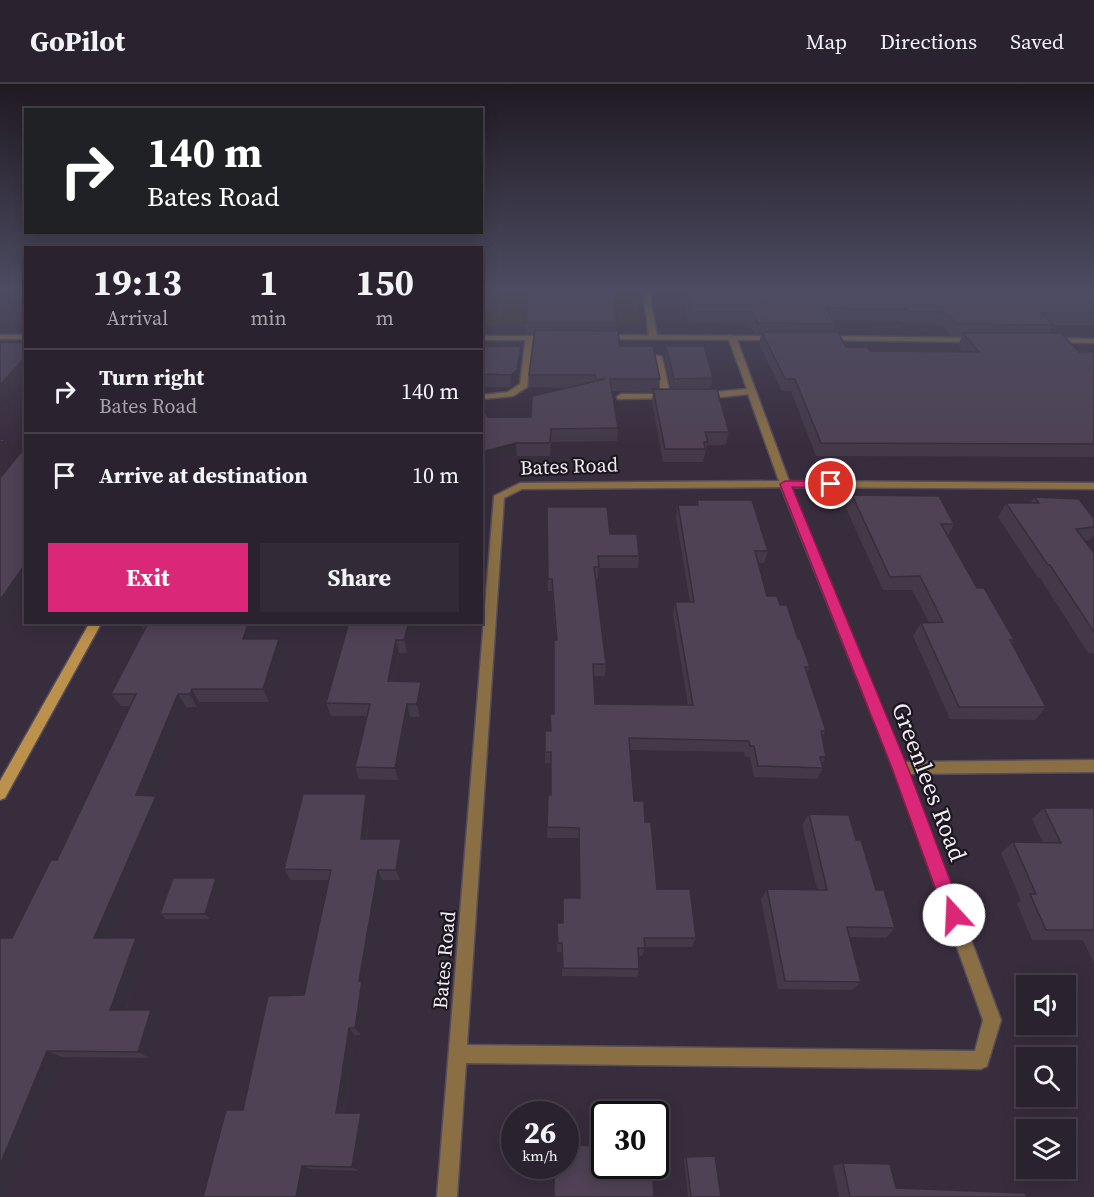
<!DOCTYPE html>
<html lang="en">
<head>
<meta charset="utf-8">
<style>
  :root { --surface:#2a222e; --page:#322a36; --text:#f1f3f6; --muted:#a5a4aa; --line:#463f4a; --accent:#db2777 }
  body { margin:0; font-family:"Source Serif 4",serif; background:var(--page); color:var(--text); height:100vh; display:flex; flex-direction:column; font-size:22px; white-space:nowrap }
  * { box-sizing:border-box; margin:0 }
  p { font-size:20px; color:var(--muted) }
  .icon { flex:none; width:33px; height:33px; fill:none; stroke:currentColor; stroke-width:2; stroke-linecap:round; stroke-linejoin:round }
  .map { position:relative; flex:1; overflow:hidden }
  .sheet { position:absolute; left:24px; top:162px; width:459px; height:378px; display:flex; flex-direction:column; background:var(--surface); border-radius:0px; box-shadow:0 3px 15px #0003,0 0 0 2px var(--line) }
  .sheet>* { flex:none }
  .top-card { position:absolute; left:24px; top:24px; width:459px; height:126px; border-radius:0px; box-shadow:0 3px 15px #0003,0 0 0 2px var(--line); background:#202124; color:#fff; overflow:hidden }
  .buttons { position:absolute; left:1016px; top:891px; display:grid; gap:12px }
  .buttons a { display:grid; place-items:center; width:60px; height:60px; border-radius:0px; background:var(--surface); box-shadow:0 3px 15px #0003,0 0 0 2px var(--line); font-size:30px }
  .speed { position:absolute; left:501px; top:1017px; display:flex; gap:12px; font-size:30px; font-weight:700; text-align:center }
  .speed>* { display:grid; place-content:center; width:78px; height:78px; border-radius:50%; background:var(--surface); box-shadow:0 3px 15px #0003,0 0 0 2px var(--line); line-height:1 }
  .speed small { font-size:15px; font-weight:400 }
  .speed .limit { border:3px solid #111; border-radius:9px; background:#fff; color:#111 }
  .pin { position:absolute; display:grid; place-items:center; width:51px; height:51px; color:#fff; margin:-26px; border:3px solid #fff; border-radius:50%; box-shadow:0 2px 6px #0007 }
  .me { position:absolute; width:66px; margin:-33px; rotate:340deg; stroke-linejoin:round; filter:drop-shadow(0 0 4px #0008) }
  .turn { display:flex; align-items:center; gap:21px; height:126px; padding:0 24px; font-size:27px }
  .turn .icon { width:78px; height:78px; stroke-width:2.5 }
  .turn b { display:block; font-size:42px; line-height:51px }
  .eta { display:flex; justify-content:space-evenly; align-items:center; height:102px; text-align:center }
  .eta b { font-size:36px; font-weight:700; line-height:42px }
  .primary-button { display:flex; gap:12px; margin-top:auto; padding:12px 24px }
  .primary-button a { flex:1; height:69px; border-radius:0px; background:var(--accent); color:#fff; font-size:24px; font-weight:700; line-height:69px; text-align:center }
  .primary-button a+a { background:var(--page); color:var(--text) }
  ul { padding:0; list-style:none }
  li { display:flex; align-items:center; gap:18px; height:84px; padding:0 24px; border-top:2px solid var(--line) }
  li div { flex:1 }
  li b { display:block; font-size:22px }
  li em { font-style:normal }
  header { display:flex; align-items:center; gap:36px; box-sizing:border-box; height:84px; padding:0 30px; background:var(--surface); border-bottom:2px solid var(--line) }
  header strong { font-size:28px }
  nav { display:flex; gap:33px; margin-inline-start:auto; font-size:21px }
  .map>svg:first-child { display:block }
</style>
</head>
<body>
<header>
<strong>GoPilot</strong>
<nav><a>Map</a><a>Directions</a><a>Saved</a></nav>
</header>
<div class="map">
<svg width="1094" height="1113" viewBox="0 0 1094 1113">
  <rect width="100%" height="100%" fill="#382d3d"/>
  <path fill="#413827" d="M482,205H635L641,241L482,242Z"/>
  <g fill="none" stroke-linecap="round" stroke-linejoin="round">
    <g stroke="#564c5b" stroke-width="3">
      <path id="minor" d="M643,205H649L657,253L653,255L649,253Z
        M729,251L736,253L789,397L1094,399V405L791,403L904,678L1094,676V688L909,690L1001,936L987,982L981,985L466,979L457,1113H437L494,412L520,399L779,397L748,310L704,315L700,312L704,309L747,305L728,253ZM781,403L893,684L983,936L975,967L467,961L504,414L522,405Z
        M526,252L533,254L527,303L513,312L482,315V311L508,308L520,300Z
        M655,271L662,273L670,310L673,312L672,314L618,315L617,313L621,310H661Z"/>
    </g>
    <g stroke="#564c5b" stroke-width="3">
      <path id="tertiary" d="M0,251H26V255H0Z
        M600,251L774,252L778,254L774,256L603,255H600Z
        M482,252H549L553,254L549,256H482Z
        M825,252L975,254L979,256L975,258L828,256L824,254Z
        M1050,254L1094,255V259L1053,258H1050Z"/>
    </g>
    <g stroke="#564c5b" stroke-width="3">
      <path id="secondary" d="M90,538H102L5,714L0,716V697Z"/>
    </g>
    <use href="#minor" fill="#8a6f45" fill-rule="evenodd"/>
    <use href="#tertiary" fill="#8a6f45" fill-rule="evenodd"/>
    <use href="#secondary" fill="#bb914b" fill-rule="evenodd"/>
  </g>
  <path fill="#433948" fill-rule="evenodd" d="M681,205H1094V241H1053L1048,249L1079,268H1094V373L816,372L791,307H782L759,260L761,251H755L750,240L689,239ZM832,236L902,237L904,240H935L944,243L951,252H962L958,261L963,268L870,267L846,263L831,248L834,240Z
    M526,238H617L616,247L620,262L660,295L659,305H671L665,275L666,262L713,294L710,305L729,348L726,361H707L703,378H663L652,318L653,308L612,307L618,344L617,357L551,358L550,372H517L482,381V329L488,333H531L567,304L529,303V291L534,250H527Z
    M521,262V275L518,299L511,303H482V263Z
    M852,411L954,440L948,452L977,504L1014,556L1012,560L1046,623L1035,636L950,635L913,552L921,539L929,538L912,506H883L846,424Z
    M1034,413L1094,435V451L1090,456L1085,457L1094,469V569H1088L1040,494H1038L998,433L1006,419H1030Z
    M697,416L768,467L764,479H758L767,512L780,521L798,555L810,583L807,589L826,647L822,653L826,673L822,680L823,684L817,695L754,693L750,673H745L744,668L630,666L634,717L645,738L657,805L696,854L692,863H645L642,872H638L639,885L637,893L562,892V868H557V839H563L579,814V754H547L548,711H551V679H545V647H550L554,630L556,556L552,507H548L547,423L610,450L639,472L638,484H599L598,495H596L606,580L605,592H593L595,620L688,621L673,530L675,518H690L676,434L678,421H696Z
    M142,538H260L254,555H279L284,568L269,618H199L197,623H186L150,712L165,723L110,854L147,863L126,926H151L163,934L150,974L62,973L7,1113H0L12,854L57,776L130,622H121L111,610L144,547L141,541Z
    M415,538L407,569H399L394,597L424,610L420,633H410L398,696L359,695L355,683L367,632H331L326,619Z
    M366,710L370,721L367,755L405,766L400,796H382L365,902L367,905L361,951H355L344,1029L367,1034L359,1087L310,1085L305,1113H203L243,1026L304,911L329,796H291L284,785Z
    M1044,724H1094V879L1083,856H1032L1017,820L1021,817L1001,769L1013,758L1043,759L1032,735Z
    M809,730L856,756L876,806L895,844L886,854L850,853L861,898L852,906L778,905L761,815L767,805H817L802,741Z
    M216,794L221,799L210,835H166L160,830Z
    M686,1073L721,1113H688L684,1075Z
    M843,1079L896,1104L1027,1113H839L833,1082Z"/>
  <path fill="#372e3b" d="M521,262V275L518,299L511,303V291Z
    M26,272V295L0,324V301Z
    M6,357L15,371L0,375V358Z
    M516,359L517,372L482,381V368Z
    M26,479V509L0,547V516Z
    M249,538H260L250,568L243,555Z
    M409,538H415L407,569L404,556Z
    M279,555L284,568L269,618L263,605Z
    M396,556L399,569L391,610L388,597Z
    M421,598L424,610L420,633L417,620Z
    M192,605L199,618L197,623L190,610Z
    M178,610L186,623L146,723L136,711Z
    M407,620L410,633L398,696L395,684Z
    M366,710L370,721L365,766L361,755Z
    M156,712L165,723L107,863L94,854Z
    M401,755L405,766L400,796L396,786Z
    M378,786L382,796L365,902L367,905L361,951L355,944L359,897Z
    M216,794L221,799L210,835L205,830Z
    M136,854L147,863L123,934L110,926Z
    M151,926L163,934L150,974L138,968Z
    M349,944L355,951L343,1034L336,1029Z
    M47,967L62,973L7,1113H0V1081Z
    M361,1029L367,1034L359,1087L352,1083Z
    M302,1082L310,1085L305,1113H296Z"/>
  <path fill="#4e4254" stroke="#372e3b" stroke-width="1.5" d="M528,205H613L617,238H526Z
    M685,205H1094V229H1041L1053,241L956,240L949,231L940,228H908L906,225L826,224L834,240L758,239L752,228H691Z
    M535,246L618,247L620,262H653L660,295H610L618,344L551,345L550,359H516L482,368V329H485L488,333H531L532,312L605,295H596L595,291H529Z
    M762,248H838L846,263H867L870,267L979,268L963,249H1061L1079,268H1094V360L821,359L795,295H785Z
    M0,258L26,259V272L0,301Z
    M521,262L517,286L511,291L482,290V263Z
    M666,262H704L713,294L674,295Z
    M653,305H717L729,348H705L708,358H704L705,365H665Z
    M0,354L6,357L0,358Z
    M26,362V479L0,516V394Z
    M852,411L939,412L954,440H941L977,504H984L1014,556H1010L1046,623H959L921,539L943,538L920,492L890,493Z
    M1034,413L1079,415L1094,435V443L1076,445L1094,469V548L1050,481H1048L1006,419H1039Z
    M697,416H752L768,467H755L767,512H777L780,521H787L798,555H800L810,583H805L826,647H821L826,673H820L823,684L758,682L754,662H750L749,657L629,654L634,717H644L645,738H651L657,805H690L696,854H644L645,864H638L639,885L563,884L562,859H558L557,839H563V814H580L579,744L547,743L548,711H551V668H545V647H551L550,630H554V556H557L552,495H548L547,423H607L610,450H637L639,472H598L599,483H594L606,580H593L595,620L693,621L675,518H694L678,421H698Z
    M142,538H249L243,555H279L263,605H192L190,610H178L136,711L156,712L94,854H136L110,926H151L138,968L47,967L0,1081V854H12L51,776H57L136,610H111L147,541H141Z
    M349,538H409L404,556H396L388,597L421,598L417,620H407L395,684L355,683L370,620L326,619Z
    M303,710H366L361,755H401L396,786H378L359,897H362L355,944H349L336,1029H361L352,1083L302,1082L296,1113H203L226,1026H243L268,912L304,911L331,786L284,785Z
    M1044,724H1094V846H1046L1030,810H1036L1013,758L1061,759Z
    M809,730L849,731L856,756H861L876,806H884L895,844L847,843L861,898L785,897L767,805L827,806Z
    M173,794H216L205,830H160Z
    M566,1061L604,1062V1082H652L654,1113H554V1082H566Z
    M715,1072L721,1113H691L686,1073Z
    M843,1079L890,1080L896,1104L1025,1109L1027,1113H850Z"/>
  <linearGradient id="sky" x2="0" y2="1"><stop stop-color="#1f1922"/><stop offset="0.57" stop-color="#4d4c62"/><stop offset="1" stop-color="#4d4c62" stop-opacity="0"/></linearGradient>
  <rect width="1094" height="361" fill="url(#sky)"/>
  <path fill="#db2777" stroke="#8e194d" stroke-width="1.5" d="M785,397H831L837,400L831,404L792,403L908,684L963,831L960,837L954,840L947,837L945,831L892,684L780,400Z"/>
  <g text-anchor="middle" stroke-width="4.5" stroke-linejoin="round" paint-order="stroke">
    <g font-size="20" fill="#f3ecf7" stroke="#1c171f">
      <text transform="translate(569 382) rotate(-2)" y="7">Bates Road</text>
      <text transform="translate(444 876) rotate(-85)" y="7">Bates Road</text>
    </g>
    <g font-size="24" fill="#f3ecf7" stroke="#1c171f">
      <text transform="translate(929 698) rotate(69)" y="8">Greenlees Road</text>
    </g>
  </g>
</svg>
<div class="buttons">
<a><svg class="icon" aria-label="sound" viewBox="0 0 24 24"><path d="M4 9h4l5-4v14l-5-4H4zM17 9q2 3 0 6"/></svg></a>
<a><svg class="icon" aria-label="search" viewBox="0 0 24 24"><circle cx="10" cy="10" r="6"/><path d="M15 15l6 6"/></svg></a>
<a><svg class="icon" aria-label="layers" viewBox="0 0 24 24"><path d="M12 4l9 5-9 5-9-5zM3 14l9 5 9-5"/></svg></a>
</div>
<div class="speed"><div>26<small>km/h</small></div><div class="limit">30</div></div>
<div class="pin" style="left:831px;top:400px;background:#d93025"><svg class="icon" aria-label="arrive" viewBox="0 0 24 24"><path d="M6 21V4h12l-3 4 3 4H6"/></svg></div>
<svg class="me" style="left:954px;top:831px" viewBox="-20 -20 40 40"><circle r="19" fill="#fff"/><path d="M0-13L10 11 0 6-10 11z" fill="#db2777"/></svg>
<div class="top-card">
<div class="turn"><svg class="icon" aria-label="right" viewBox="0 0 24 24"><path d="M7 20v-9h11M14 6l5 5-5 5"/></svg><div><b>140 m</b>Bates Road</div></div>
</div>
<section class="sheet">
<div class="eta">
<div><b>19:13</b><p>Arrival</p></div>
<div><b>1</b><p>min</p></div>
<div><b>150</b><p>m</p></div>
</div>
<ul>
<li><svg class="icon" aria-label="right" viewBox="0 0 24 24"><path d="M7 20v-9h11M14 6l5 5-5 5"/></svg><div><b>Turn right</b><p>Bates Road</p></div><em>140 m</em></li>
<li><svg class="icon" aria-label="arrive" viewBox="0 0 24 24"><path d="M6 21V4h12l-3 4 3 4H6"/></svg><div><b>Arrive at destination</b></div><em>10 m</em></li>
</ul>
<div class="primary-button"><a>Exit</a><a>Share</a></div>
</section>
</div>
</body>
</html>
